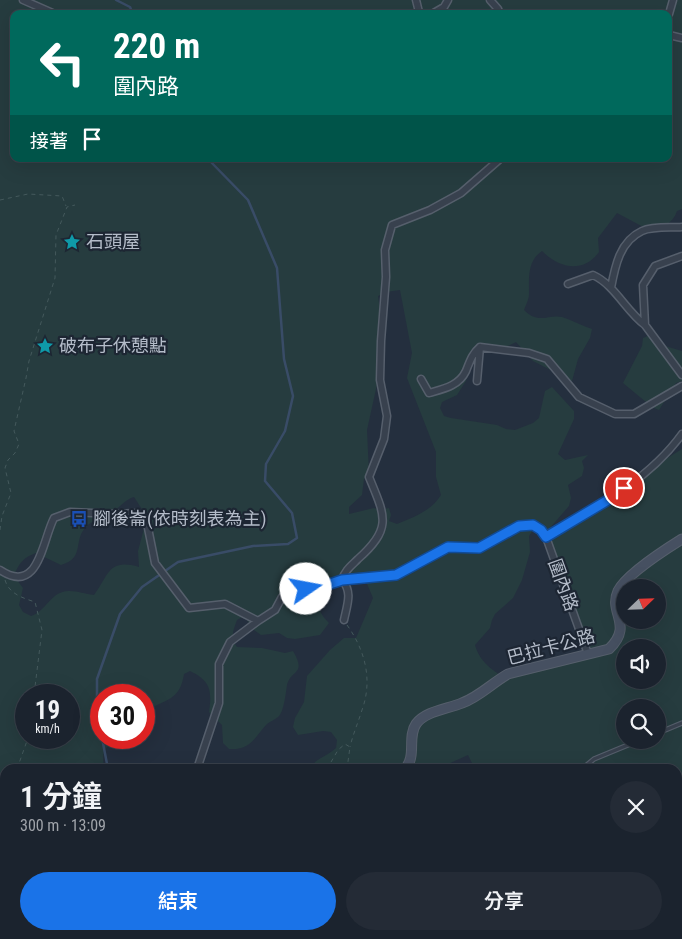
<!DOCTYPE html>
<html lang="zh-TW">
<head>
<meta charset="utf-8">
<style>
  :root { --surface:#1b232e; --page:#242b36; --text:#f1f3f6; --muted:#a0a4aa; --line:#39404a; --accent:#1a73e8 }
  body { margin:0; font-family:"Roboto Condensed","Noto Sans TC",sans-serif; background:var(--page); color:var(--text); height:100vh; display:flex; flex-direction:column; font-size:19px; white-space:nowrap }
  * { box-sizing:border-box; margin:0 }
  p { font-size:16px; color:var(--muted) }
  .icon { flex:none; width:28px; height:28px; fill:none; stroke:currentColor; stroke-width:2; stroke-linecap:round; stroke-linejoin:round }
  .map { position:relative; flex:1; overflow:hidden }
  .details { position:absolute; left:0px; top:764px; width:682px; height:176px; display:flex; flex-direction:column; background:var(--surface); border-radius:15px 15px 0 0; box-shadow:0 5px 20px #0002,0 0 0 1px var(--line) }
  .details>* { flex:none }
  .top-card { position:absolute; left:10px; top:10px; width:662px; height:152px; border-radius:10px; box-shadow:0 5px 20px #0002,0 0 0 1px var(--line); background:#00695c; color:#fff; overflow:hidden }
  .needle { width:32px; rotate:67deg }
  .controls { position:absolute; left:616px; top:579px; display:grid; gap:10px }
  .controls a { display:grid; place-items:center; width:50px; height:50px; border-radius:50%; background:var(--surface); box-shadow:0 5px 20px #0002,0 0 0 1px var(--line); font-size:25px }
  .speed { position:absolute; left:15px; top:684px; display:flex; gap:10px; font-size:25px; font-weight:700; text-align:center }
  .speed>* { display:grid; place-content:center; width:65px; height:65px; border-radius:50%; background:var(--surface); box-shadow:0 5px 20px #0002,0 0 0 1px var(--line); line-height:1 }
  .speed small { font-size:12px; font-weight:400 }
  .speed .limit { border:8px solid #d22; background:#fff; color:#111 }
  .pin { position:absolute; display:grid; place-items:center; width:42px; height:42px; color:#fff; margin:-21px; border:2px solid #fff; border-radius:50%; box-shadow:0 1px 5px #0007 }
  .me { position:absolute; width:55px; margin:-28px; rotate:78deg; stroke-linejoin:round; filter:drop-shadow(0 0 4px #0008) }
  .turn { display:flex; align-items:center; gap:18px; height:105px; padding:0 20px; font-size:22px }
  .turn .icon { width:65px; height:65px; stroke-width:2.5 }
  .turn b { display:block; font-size:35px; line-height:42px }
  .then { display:flex; align-items:center; height:48px; padding:0 20px; background:#0003; gap:10px; font-size:19px }
  .round { display:grid; place-items:center; flex:none; width:52px; height:52px; border-radius:26px; background:var(--page) }
  .summary { display:flex; align-items:center; justify-content:space-between; height:85px; padding:0 20px }
  h1 { font-size:30px; font-weight:600; line-height:38px }
  .action { display:flex; gap:10px; margin-top:auto; padding:10px 20px }
  .action a { flex:1; height:58px; border-radius:30px; background:var(--accent); color:#fff; font-size:20px; font-weight:600; line-height:58px; text-align:center }
  .action a+a { background:var(--page); color:var(--text) }
  .map>svg:first-child { display:block }
</style>
</head>
<body>
<div class="map">
<svg width="682" height="939" viewBox="0 0 682 939">
  <rect width="100%" height="100%" fill="#242f3e"/>
  <path fill="#263c3f" fill-rule="evenodd" d="M0,0H682V209L677,211C673,224 661,228 649,230L617,213L598,238L599,252C583,274 559,268 542,251C527,261 529,278 529,294C529,299 526,305 524,310C539,325 548,314 562,317C572,320 582,326 592,329L590,338L578,359L572,381L533,361L516,342L502,349L478,354L472,360L466,381L457,395L442,402L440,408L444,416L451,418L497,425L506,429L515,430L533,423L539,418L545,391L552,387L574,411V419L558,454L565,460L588,455L582,461L584,468L582,476L568,485L571,498L569,506L549,529L533,530L529,536L530,552L522,580L513,598L495,614L492,620L490,628L475,645C480,663 493,670 507,680L536,669L594,657L552,555L551,545L553,537L559,531L575,525L588,515L598,501L682,449V939H0ZM14,14H669V159H14ZM400,290L412,353L407,378L436,452V477L441,495C431,511 414,517 397,524L389,521L391,515L389,508L380,510L374,508L349,514V507L362,495L364,479L369,474L367,430L385,348L378,296L386,292ZM134,497L147,517L138,551L139,567C108,558 109,575 94,595C85,594 78,591 70,591C51,590 47,611 31,616L23,612L19,605L23,588L14,576C18,564 24,557 36,553L61,565C85,558 73,542 85,528C91,520 104,518 112,512C121,507 124,500 134,497ZM365,579L373,598L356,638H344L330,650L307,676L304,702L295,718L293,727L298,735L323,731L331,732L337,740L336,748C328,756 315,758 310,769H437L468,755L475,769H678V935H5V769H104C102,748 103,751 117,738H101V695H144V711H146C165,699 180,701 184,674L190,671C211,681 212,691 209,712L222,725L223,743L229,749C251,750 254,738 266,725C270,721 277,719 279,716C284,711 286,692 287,685C291,669 307,675 293,651L285,653L262,648L237,647C230,637 233,631 237,620L244,616L254,630L261,635L279,633L287,638L295,639L320,635L329,623C319,613 315,604 322,591ZM625,588H658V620H625ZM625,648H658V680H625ZM26,695H69V738H26ZM625,708H658V740H625Z
    M650,335L665,346L682,351V381L676,383L659,410L652,407L623,383L642,346L643,338Z"/>
  <g fill="none" stroke-linecap="round" stroke-linejoin="round">
    <path stroke="#394c67" stroke-width="2.5" d="M116,0L130,7L133,14
      M101,734L97,715V679L120,614L142,587L178,562L253,546L288,544L297,538L292,513L265,481L266,464L285,431L293,396L284,359L277,268L248,200L208,159
      M102,738L108,769
      M110,935V939"/>
    <g stroke="#565f6c" stroke-width="5.5">
      <path id="service" d="M658,733L682,723
        M582,769L594,759L640,740"/>
    </g>
    <g stroke="#565f6c" stroke-width="9">
      <path id="minor" d="M23,0L55,14
        M416,0L419,12L421,14
        M490,0L498,9L500,14
        M432,14L444,7L448,0
        M669,14L673,0
        M669,35L682,38
        M682,256L655,266L643,285L645,325L682,375
        M568,284L593,275C615,285 626,311 645,325
        M611,288C615,266 620,241 642,231C653,226 671,228 682,227
        M421,379L429,393C443,389 459,386 466,371C470,361 472,354 480,347
        M477,381L480,347L529,353L547,359L579,397L615,414H634L682,386
        M0,570C39,596 42,541 54,518L70,512L115,514L137,513L144,518L148,528L155,563L189,608L225,604L258,621L275,610L282,597L293,590L318,588L342,580L396,575L448,547L479,548L519,527L533,525L541,530L546,537
        M344,620C347,605 353,592 342,580C345,570 351,566 358,559C393,528 385,516 369,477L384,439L387,416L380,380L381,341L386,277L385,250L392,225L430,210L461,193L500,159
        M588,654L546,537C594,509 649,480 682,434
        M197,769L219,703V664L230,642L258,621
        M309,939L311,935"/>
    </g>
    <g stroke="#565f6c" stroke-width="11">
      <path id="secondary" d="M405,769C417,756 407,737 416,724C425,711 448,709 462,703C479,697 492,683 508,674L609,649C634,625 608,613 618,591C626,575 666,549 682,539
        M678,913L682,916
        M232,939L234,935
        M277,939L284,935"/>
    </g>
    <path stroke="#44595c" stroke-width="1" stroke-dasharray="4 4" stroke-linecap="butt" d="M0,200L28,194L62,196L66,206
      M0,530L2,516L11,493L5,468L8,460L15,453L19,444L14,431L26,378L29,361L55,278L56,235L67,207L75,205
      M5,580C9,594 23,598 35,602L42,630L34,695
      M347,625C365,650 373,680 362,710C358,723 353,734 350,747
      M17,769L28,738
      M327,769L338,750L345,744L350,747L347,769
      M0,844L5,834"/>
    <use href="#service" stroke="#38414e" stroke-width="3"/>
    <use href="#minor" stroke="#38414e" stroke-width="6"/>
    <use href="#secondary" stroke="#465061" stroke-width="9"/>
  </g>
  <g fill="none" stroke-linecap="round" stroke-linejoin="round">
    <g stroke="#114b97" stroke-width="12">
      <path id="route" d="M306,589L318,588L342,580L396,575L448,547L479,548L519,526L533,525L541,530L546,537L608,500L624,488"/>
    </g>
    <use href="#route" stroke="#1a73e8" stroke-width="9"/>
  </g>
  <defs>
    <g id="sight-bare" transform="scale(1.35)"><path d="M0-6L1.8-2.2L6-1.7L2.9 1.2L3.7 5.4L0 3.3L-3.7 5.4L-2.9 1.2L-6-1.7L-1.8-2.2Z" fill="#0f9aa8" stroke="#1d2633" stroke-width="2.5" paint-order="stroke"/></g>
    <g id="bus-bare" transform="scale(1.35)"><path d="M-5-6H5V4H4V6H2V4H-2V6H-4V4H-5ZM-3.5-4V0h7V-4ZM-3.5 1.2v1.5H-2V1.2ZM2 1.2v1.5H3.5V1.2Z" fill="#1a4fb4" stroke="#1d2633" stroke-width="2.5" paint-order="stroke"/></g>
  </defs>
  <g fill-rule="evenodd">
    <use href="#sight-bare" x="72" y="242"/>
    <use href="#sight-bare" x="45" y="346"/>
    <use href="#bus-bare" x="79" y="519"/>
  </g>
  <g text-anchor="middle" stroke-width="4.5" stroke-linejoin="round" paint-order="stroke">
    <g font-size="18" fill="#b4bcc9" stroke="#1d2633" text-anchor="start">
      <text x="86" y="248">石頭屋</text>
      <text x="59" y="352">破布子休憩點</text>
      <text x="93" y="525">腳後崙(依時刻表為主)</text>
    </g>
    <g font-size="18" fill="#b4bcc9" stroke="#1d2633">
      <text transform="translate(563 585) rotate(70)" y="6">圍內路</text>
      <text transform="translate(551 647) rotate(-15)" y="6">巴拉卡公路</text>
    </g>
  </g>
</svg>
<div class="controls">
<a><svg class="needle" viewBox="-14 -14 28 28"><path d="M0-13l5 13h-10z" fill="#e53935"/><path d="M0 13l5-13h-10z" fill="#a0a4aa"/></svg></a>
<a><svg class="icon" aria-label="sound" viewBox="0 0 24 24"><path d="M4 9h4l5-4v14l-5-4H4zM17 9q2 3 0 6"/></svg></a>
<a><svg class="icon" aria-label="search" viewBox="0 0 24 24"><circle cx="10" cy="10" r="6"/><path d="M15 15l6 6"/></svg></a>
</div>
<div class="speed"><div>19<small>km/h</small></div><div class="limit">30</div></div>
<div class="pin" style="left:624px;top:488px;background:#d93025"><svg class="icon" aria-label="arrive" viewBox="0 0 24 24"><path d="M6 21V4h12l-3 4 3 4H6"/></svg></div>
<svg class="me" style="left:306px;top:589px" viewBox="-20 -20 40 40"><circle r="19" fill="#fff"/><path d="M0-13L10 11 0 6-10 11z" fill="#1a73e8"/></svg>
<div class="top-card">
<div class="turn"><svg class="icon" aria-label="left" viewBox="0 0 24 24"><path d="M17 20v-9H6M10 6l-5 5 5 5"/></svg><div><b>220 m</b>圍內路</div></div>
<div class="then">接著<svg class="icon" aria-label="arrive" viewBox="0 0 24 24"><path d="M6 21V4h12l-3 4 3 4H6"/></svg></div>
</div>
<section class="details">
<div class="summary"><div><h1>1 分鐘</h1><p>300 m · 13:09</p></div><a class="round"><svg class="icon" aria-label="close" viewBox="0 0 24 24"><path d="M6 6l12 12M18 6L6 18"/></svg></a></div>
<div class="action"><a>結束</a><a>分享</a></div>
</section>
</div>
</body>
</html>
